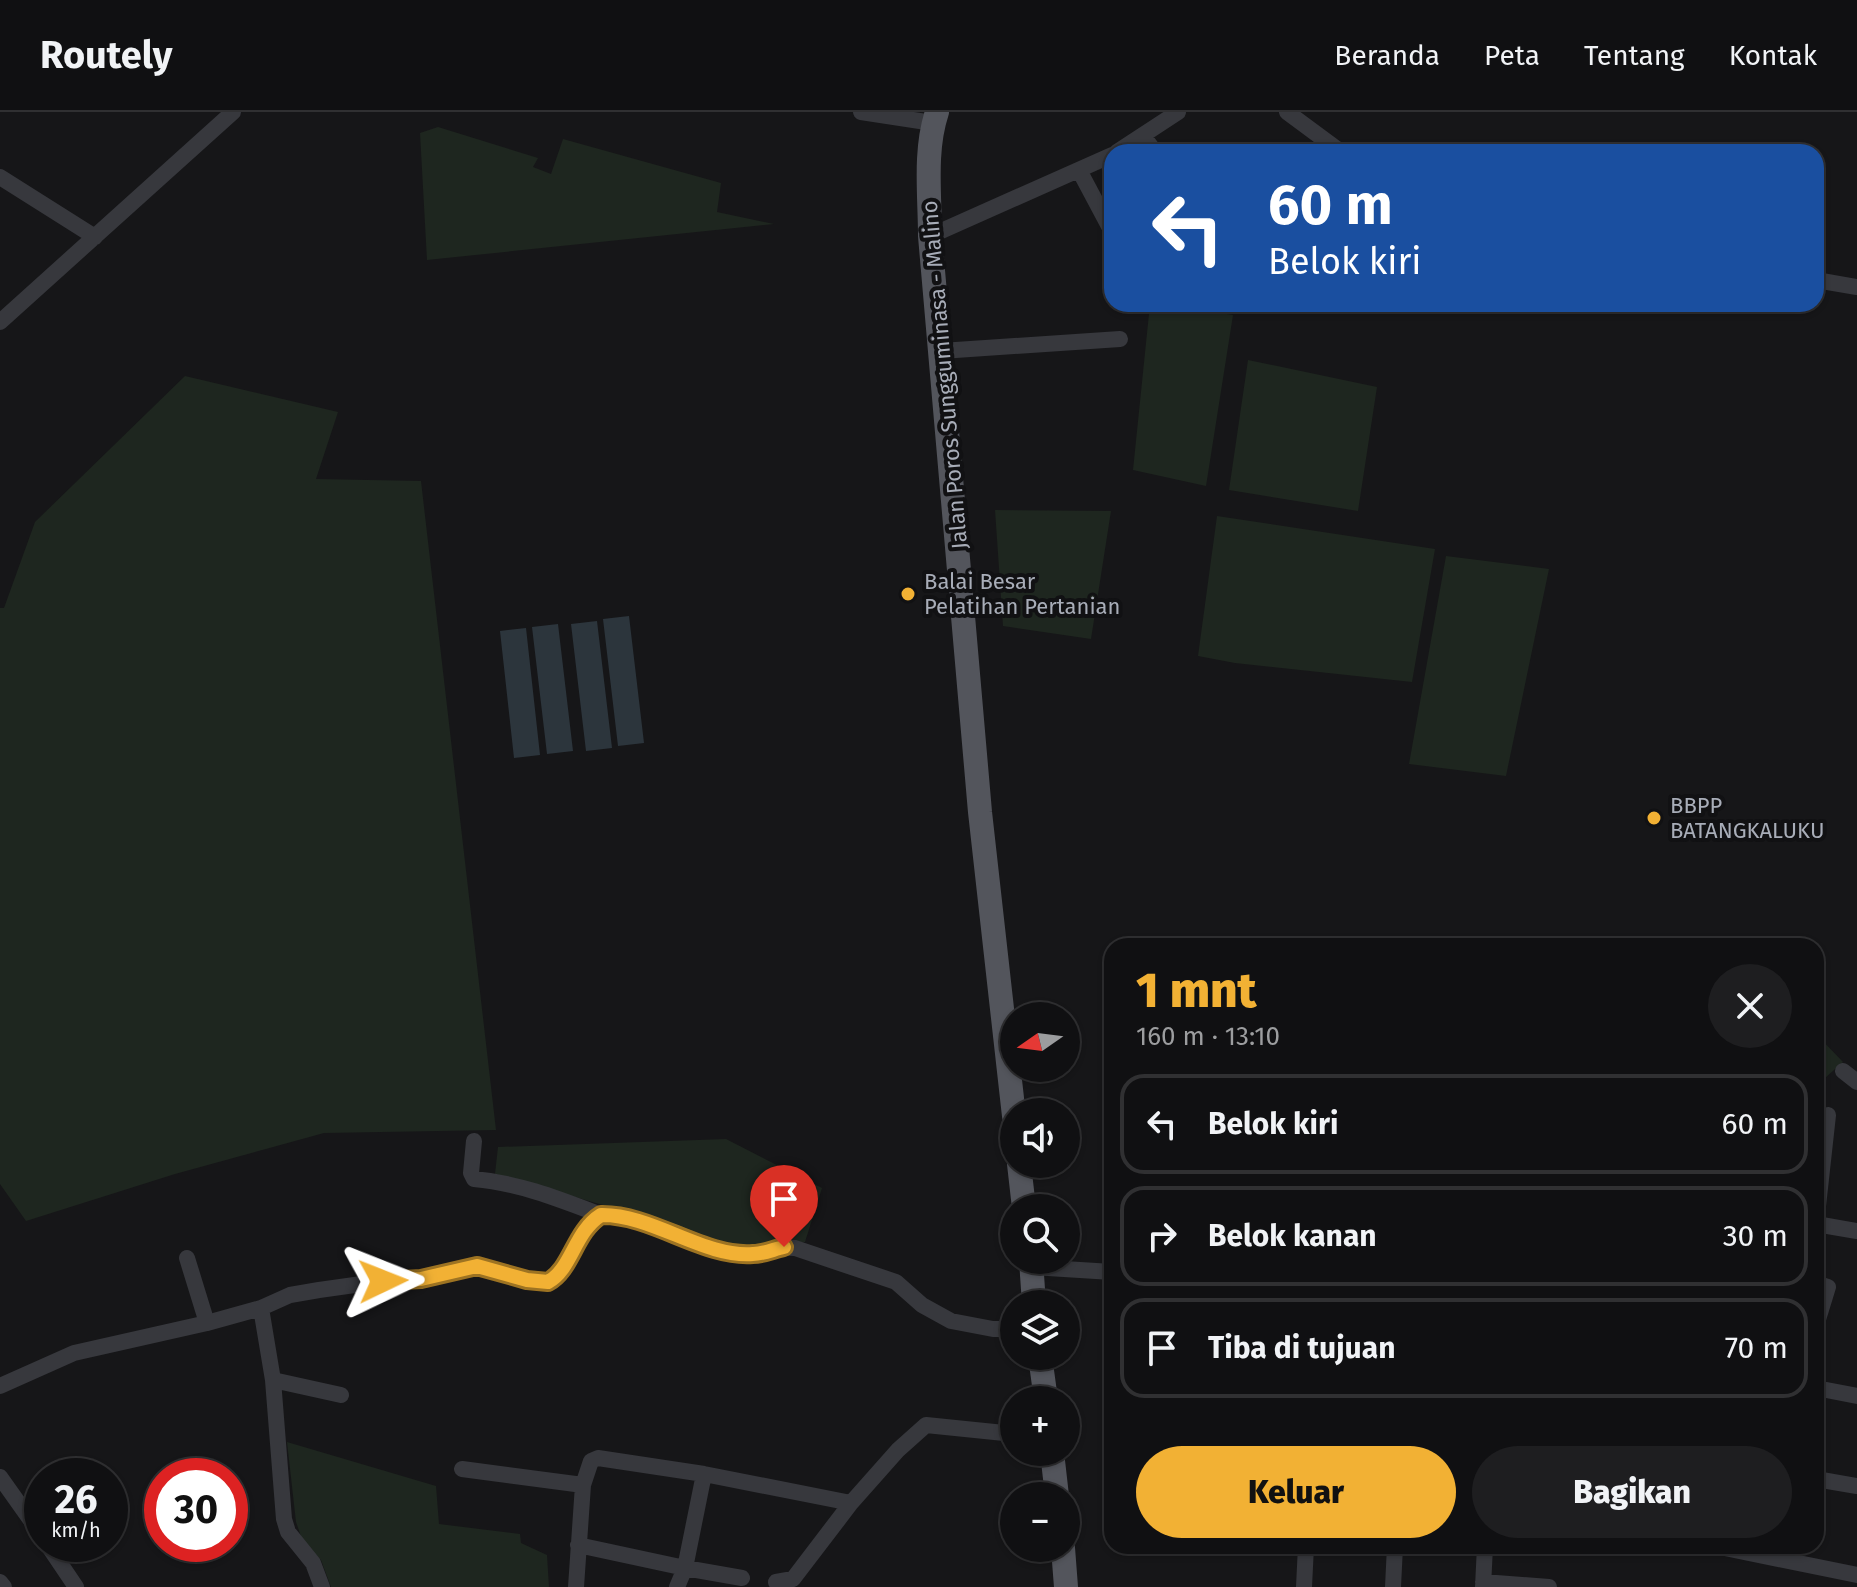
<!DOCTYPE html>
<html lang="id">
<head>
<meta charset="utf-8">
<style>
  :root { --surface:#101012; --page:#1e1e20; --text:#f1f3f6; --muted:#9c9d9f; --line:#303032; --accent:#f2b134 }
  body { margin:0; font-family:"Fira Sans",sans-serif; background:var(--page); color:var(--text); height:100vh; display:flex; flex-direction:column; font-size:30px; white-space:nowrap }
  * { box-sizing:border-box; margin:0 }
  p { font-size:26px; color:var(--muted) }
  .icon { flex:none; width:44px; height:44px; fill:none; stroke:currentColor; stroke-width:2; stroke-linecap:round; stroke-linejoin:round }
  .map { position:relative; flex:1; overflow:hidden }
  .drawer { position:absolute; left:1104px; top:826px; width:720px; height:616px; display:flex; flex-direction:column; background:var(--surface); border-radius:24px; box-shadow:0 2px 6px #0004,0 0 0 2px var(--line) }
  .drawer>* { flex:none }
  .hud { position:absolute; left:1104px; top:32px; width:720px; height:168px; border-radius:24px; box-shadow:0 2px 6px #0004,0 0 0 2px var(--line); background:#1a4fa0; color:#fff; overflow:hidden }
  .needle { width:52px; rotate:256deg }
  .fabs { position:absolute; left:1000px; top:890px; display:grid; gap:16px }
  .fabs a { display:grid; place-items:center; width:80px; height:80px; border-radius:50%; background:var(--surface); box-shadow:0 2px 6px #0004,0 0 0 2px var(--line); font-size:40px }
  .speed { position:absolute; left:24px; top:1346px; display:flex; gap:16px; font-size:40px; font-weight:700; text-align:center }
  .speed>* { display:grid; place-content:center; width:104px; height:104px; border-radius:50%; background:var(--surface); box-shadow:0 2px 6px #0004,0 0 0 2px var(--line); line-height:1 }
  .speed small { font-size:20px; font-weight:400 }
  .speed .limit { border:12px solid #d22; background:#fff; color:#111 }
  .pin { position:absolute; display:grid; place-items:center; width:68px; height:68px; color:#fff; margin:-82px -34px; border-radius:50% 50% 50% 0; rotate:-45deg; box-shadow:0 0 8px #0007 }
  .pin .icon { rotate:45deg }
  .me { position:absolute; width:88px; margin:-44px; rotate:88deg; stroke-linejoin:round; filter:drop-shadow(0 0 6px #0008) }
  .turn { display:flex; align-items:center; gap:28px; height:168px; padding:0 32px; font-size:36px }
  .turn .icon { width:104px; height:104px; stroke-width:2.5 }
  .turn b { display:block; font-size:56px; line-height:68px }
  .round { display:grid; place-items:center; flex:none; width:84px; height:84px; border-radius:42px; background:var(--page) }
  .summary { display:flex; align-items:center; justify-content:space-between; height:136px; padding:0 32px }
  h1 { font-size:48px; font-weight:800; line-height:60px; color:var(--accent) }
  .action { display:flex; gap:16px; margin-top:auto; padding:16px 32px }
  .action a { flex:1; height:92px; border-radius:48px; background:var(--accent); color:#111; font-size:32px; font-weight:800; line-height:92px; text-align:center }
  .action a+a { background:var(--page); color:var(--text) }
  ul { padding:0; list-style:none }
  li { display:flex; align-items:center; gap:24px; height:100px; margin:0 16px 12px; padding:0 16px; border:4px solid var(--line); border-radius:24px }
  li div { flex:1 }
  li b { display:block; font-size:30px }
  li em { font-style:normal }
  header { display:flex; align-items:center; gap:48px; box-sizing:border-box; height:112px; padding:0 40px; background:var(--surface); border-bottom:2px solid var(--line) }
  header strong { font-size:38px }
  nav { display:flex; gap:44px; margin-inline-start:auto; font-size:28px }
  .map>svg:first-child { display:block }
</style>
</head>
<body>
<header>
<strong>Routely</strong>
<nav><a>Beranda</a><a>Peta</a><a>Tentang</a><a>Kontak</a></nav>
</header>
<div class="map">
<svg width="1857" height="1475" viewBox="0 0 1857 1475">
  <rect width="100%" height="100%" fill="#161618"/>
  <path fill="#1e261f" d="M438,15L538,46L533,55L551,62L563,27L721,71L717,100L774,112L427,148L420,21Z
    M1150,192H1171L1233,203L1206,374L1133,358Z
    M1248,248L1377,275L1358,399L1229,378Z
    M185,264L338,300L316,367L421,369L496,1018L324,1021L175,1062L26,1109L0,1072V496H4L35,410Z
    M995,398L1111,399L1091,527L1003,514Z
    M1217,404L1435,437L1412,570L1235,551L1198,544Z
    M1446,444L1549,457L1506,664L1409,652Z
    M1816,922L1843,950L1816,974Z
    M726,1027L822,1076L805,1130L735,1134L683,1116L495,1062L498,1035Z
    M287,1330L436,1374L439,1412L520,1422L521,1431L547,1443L549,1475H331L321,1448L303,1430L296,1410Z"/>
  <path fill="#2c353c" d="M629,504L644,631L618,634L603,507Z
    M597,509L612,636L586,639L571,512Z
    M558,512L573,639L547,642L532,515Z
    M526,516L540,643L514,646L500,519Z"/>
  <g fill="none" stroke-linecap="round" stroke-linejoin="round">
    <path stroke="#37383d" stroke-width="16" d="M861,0L933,11
      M1287,0L1341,40
      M1144,25L1155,40
      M1117,40L1178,0
      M1079,58L1112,120
      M0,65L95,125
      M930,124L1112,43
      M1816,168L1857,175
      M0,210L233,0
      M941,239L1120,227
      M1843,959L1857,970
      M474,1029L471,1061L474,1067C519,1071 559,1087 601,1103
      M1816,1112L1828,1003
      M1816,1112L1857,1119
      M187,1146L207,1211
      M1032,1155L1112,1160
      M1816,1171L1828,1175L1816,1214
      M261,1196L273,1268L284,1407L288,1420L313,1451L322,1475
      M273,1268L341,1283
      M0,1274L74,1241L207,1211L261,1196L290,1183L319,1178L383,1169L421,1167L477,1154L527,1168L548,1170C572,1157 574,1120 601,1103C646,1103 689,1130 733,1141C755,1146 774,1133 795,1136L896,1170L922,1193L951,1209L993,1217H1014
      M1816,1276L1857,1284
      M462,1357L583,1373L591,1349L598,1346L704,1362L851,1391L898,1338L926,1313L1014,1322
      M0,1365L42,1424
      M1816,1367L1857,1374
      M47,1432L76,1475
      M578,1433L685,1456L742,1466
      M1715,1434L1857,1463
      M0,1470L4,1475
      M776,1470L793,1467L851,1391
      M1483,1470L1549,1475
      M576,1475L583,1373
      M677,1475L685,1456L704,1362
      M1304,1475L1306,1434
      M1393,1475L1395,1434
      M1483,1475L1485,1434"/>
    <path stroke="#53555c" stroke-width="24" d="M937,0C924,39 930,84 930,124L980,700L1014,1004
      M1019,1052L1024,1096
      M1031,1148L1034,1192
      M1040,1244L1046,1288
      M1052,1340L1057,1384
      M1063,1436L1066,1475"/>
  </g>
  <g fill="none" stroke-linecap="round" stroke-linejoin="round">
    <g stroke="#9d7322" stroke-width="20">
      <path id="route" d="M383,1169L421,1167L477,1154L527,1168L548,1170C572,1157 574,1120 601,1103C652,1102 704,1146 753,1142C764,1142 774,1137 784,1135"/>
    </g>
    <use href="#route" stroke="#f2b134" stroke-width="14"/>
  </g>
  <g fill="#f2b134" stroke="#111113" stroke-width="3">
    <circle cx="908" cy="482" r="8"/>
    <circle cx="1654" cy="706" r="8"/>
  </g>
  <g text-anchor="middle" stroke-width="8" stroke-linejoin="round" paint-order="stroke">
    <g font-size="22" fill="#a8adb8" stroke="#111113">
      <text transform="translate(944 263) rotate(-95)" y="8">Jalan Poros Sungguminasa - Malino</text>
    </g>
    <g font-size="22" fill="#a8adb8" stroke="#111113" text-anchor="start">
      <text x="924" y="477">Balai Besar<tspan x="924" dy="25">Pelatihan Pertanian</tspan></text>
      <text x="1670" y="701">BBPP<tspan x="1670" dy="25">BATANGKALUKU</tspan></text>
    </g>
  </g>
</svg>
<div class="fabs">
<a><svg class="needle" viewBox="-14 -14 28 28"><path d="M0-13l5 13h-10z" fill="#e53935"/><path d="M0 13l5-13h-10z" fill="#9c9d9f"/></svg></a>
<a><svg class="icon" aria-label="sound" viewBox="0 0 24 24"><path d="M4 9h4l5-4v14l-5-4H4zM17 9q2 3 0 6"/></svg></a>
<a><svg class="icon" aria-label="search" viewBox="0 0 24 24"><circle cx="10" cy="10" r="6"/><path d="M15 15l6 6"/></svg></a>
<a><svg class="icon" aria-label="layers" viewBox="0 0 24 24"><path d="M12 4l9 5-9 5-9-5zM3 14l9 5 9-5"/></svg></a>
<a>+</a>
<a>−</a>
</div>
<div class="speed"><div>26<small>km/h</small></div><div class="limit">30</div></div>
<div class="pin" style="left:784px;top:1135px;background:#d93025"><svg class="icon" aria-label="arrive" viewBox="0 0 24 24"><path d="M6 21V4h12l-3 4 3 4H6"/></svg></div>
<svg class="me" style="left:383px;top:1169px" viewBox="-20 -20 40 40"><path d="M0-17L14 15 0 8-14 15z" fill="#f2b134" stroke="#fff" stroke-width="4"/></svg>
<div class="hud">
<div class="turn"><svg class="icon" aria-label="left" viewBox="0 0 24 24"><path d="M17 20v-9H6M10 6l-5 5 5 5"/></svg><div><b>60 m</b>Belok kiri</div></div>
</div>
<section class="drawer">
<div class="summary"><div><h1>1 mnt</h1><p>160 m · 13:10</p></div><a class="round"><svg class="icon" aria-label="close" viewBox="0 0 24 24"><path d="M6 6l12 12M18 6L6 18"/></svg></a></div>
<ul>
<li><svg class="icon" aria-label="left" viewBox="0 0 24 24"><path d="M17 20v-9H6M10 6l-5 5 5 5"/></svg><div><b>Belok kiri</b></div><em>60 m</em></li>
<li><svg class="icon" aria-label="right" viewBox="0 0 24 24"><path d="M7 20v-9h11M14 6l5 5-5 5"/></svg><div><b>Belok kanan</b></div><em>30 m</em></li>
<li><svg class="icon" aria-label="arrive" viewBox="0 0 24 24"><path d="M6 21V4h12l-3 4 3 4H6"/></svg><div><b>Tiba di tujuan</b></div><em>70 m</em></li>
</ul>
<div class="action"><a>Keluar</a><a>Bagikan</a></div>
</section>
</div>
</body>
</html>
